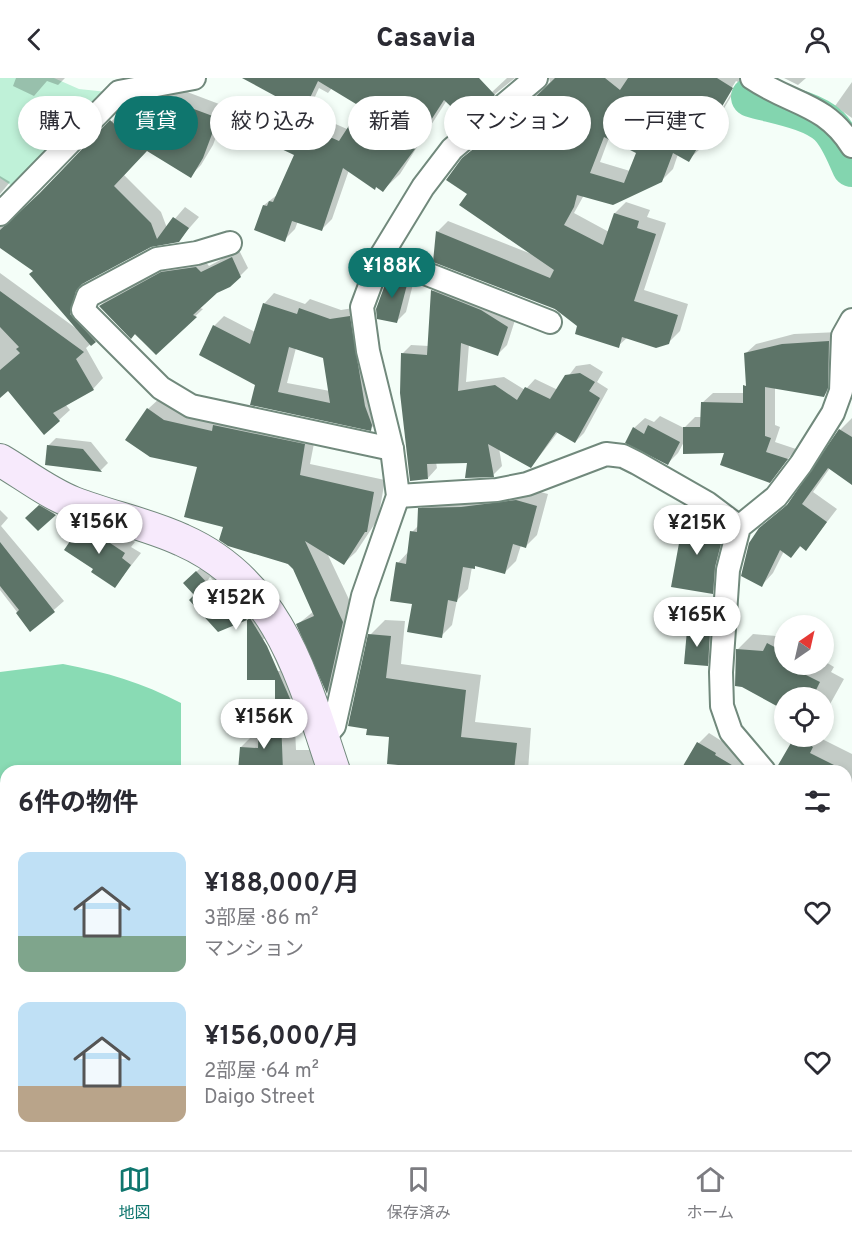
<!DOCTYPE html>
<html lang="ja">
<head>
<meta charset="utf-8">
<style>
  body { margin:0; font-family:Overpass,"Noto Sans JP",sans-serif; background:#f7f7f7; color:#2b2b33; height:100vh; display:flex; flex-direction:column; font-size:22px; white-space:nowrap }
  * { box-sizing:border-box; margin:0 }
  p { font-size:20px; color:#7c7c81 }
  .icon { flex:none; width:33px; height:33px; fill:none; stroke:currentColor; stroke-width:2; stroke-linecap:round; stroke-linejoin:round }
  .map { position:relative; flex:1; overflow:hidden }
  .panel { position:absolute; left:0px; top:687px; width:852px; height:386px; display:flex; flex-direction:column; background:#fff; border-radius:18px 18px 0 0; box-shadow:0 3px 9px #0003 }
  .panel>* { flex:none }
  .hud { position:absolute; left:18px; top:18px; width:816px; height:54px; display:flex; gap:12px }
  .needle { width:39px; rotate:34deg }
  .buttons { position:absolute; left:774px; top:537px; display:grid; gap:12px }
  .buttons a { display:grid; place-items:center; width:60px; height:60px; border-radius:50%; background:#fff; box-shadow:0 3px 9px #0003; font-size:30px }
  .price { position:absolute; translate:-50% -51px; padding:0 14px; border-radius:21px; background:#fff; color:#222; font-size:20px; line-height:39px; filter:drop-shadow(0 2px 3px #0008) }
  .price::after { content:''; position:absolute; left:50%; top:36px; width:18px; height:14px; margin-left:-9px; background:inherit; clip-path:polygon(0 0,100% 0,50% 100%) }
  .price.active { background:#0f766e; color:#fff }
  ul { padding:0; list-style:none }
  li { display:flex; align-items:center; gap:18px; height:150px; padding:0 18px }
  li span { display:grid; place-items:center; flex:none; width:168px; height:120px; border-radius:12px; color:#555 }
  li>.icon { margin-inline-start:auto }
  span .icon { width:72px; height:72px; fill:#fffc; stroke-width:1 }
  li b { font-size:26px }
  h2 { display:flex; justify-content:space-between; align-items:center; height:72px; padding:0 18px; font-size:26px }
  .tag { padding:0 21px; border-radius:27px; background:#fff; box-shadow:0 3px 9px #0003; font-size:21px; line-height:54px }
  .tag.active { background:#0f766e; color:#fff }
  header { display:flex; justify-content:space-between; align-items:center; height:78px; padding:0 18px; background:#fff; font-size:27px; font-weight:800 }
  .menu { display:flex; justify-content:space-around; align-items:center; height:84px; border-top:2px solid #e1e1e2; background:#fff; font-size:16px; color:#7c7c81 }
  .menu a { display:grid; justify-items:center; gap:3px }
  .menu .active { color:#0f766e }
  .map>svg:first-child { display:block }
  .green { fill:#bff1d8 }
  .forest { fill:#89dbb4 }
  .shadow { fill:#0003; fill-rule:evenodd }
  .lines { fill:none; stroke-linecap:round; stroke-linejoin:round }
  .river { stroke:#83d5af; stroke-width:40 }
  .building { fill:#5d7468; fill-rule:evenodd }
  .motorway-tunnel { stroke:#cdd7d1; stroke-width:33; stroke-dasharray:33 16; stroke-linecap:butt }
  .minor-casing { stroke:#71897c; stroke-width:26 }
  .secondary-casing { stroke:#71897c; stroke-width:34 }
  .minor { stroke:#fff; stroke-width:22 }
  .secondary { stroke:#f7eafc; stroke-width:32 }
</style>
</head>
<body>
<header><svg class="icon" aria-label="back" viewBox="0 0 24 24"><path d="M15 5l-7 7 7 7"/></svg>Casavia<svg class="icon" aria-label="person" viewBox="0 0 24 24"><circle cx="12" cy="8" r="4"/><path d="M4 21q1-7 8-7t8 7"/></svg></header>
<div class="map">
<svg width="852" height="1072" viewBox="0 0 852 1072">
  <rect width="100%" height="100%" fill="#f4fef8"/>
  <path class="green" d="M0,0H54L79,11L107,14L57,60L12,108L0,100Z"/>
  <path class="forest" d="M63,586C106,594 143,605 181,625V693H6V1066L70,1067L66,1072H0V594Z"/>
  <g class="shadow">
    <path d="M16,0H65L58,7L47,3L34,18L13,8Z"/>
    <path d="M252,0H471L447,22L400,96L383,112L349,92L332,141L321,152L298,143L295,151L284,162L264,127L277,117L296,77L281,52L279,19ZM319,10L328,15L332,10L363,29L347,51L308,34Z"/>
    <path d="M507,0H515L465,40L476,29Z"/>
    <path d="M549,0H742L700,71L688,82L678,76L673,91L662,102L584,117L574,135L609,154L615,135L626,124L650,132L647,139L666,145L644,212L688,226L680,253L668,265L628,259L618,268L579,247L437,154L448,143L534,177L469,116L463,81L550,4ZM736,3L738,4L698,71H694ZM609,60L638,74L630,93L600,84Z"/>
    <path d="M784,0H806L798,7Z"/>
    <path d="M852,4V40L835,28Z"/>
    <path d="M174,9L227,29L213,67L201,87L190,98L148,71L124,97L161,134L167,150L185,129L199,139L178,163L150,168L86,202L80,224L106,252L86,270L103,300L93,311L65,326L70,332L59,342L8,311L0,318V195L77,251L35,193L0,168V132L2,136L15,139L122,33L132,41L140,25L151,14Z"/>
    <path d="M0,98L10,104L0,116Z"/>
    <path d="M239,172L248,190L230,208L217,214L200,230L203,231L156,275L101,227L108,220L170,187L204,182L209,188Z"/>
    <path d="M400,188L416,194L406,234L396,244L391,198Z"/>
    <path d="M442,204L516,239L507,267L498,276L469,266L466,304L504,299L525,312L535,301L558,312L576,288L590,286L603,294L597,304L608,311L584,355L575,364L558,354L532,388L499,370L502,388L493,397L469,383L436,384L437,390L428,400L402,276L411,267L429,268L433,213Z"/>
    <path d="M274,215L305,226L310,221L341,232L359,229L381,341L370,351L256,306L214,248L224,238L255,254L264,226ZM296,270L324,279L330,313L287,305Z"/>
    <path d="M839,254L834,307L824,317L775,309V347L780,349L775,364L796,371L770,403L727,374L685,362L678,375L668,385L634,350L645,340L654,344L660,338L684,350L695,339H702V325L713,315H745L747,306L745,276L756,266L794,256Z"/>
    <path d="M160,320L316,355L310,386L385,402L378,441L356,474L344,485L327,475L354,532L338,603L328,614L298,546L314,533L294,490L225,448L199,388L148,331Z"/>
    <path d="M852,340V405L830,390L813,414L837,431L806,471L801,468L791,478L784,473L773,495L762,507L760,451L791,423L840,352Z"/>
    <path d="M56,360L91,364L108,385L101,392L46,386L48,368Z"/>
    <path d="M529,411L548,416L537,457L526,468L521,467L516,483L505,494L477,487L472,489L468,511L457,522L452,547L441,558L414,525L398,485L409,473L412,454L419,447L420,431L431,420Z"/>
    <path d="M45,423L59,431L38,451L27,440Z"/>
    <path d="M702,423L739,438L728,498L712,514L686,439Z"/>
    <path d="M0,432L8,440L1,448L64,523L31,552L0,512Z"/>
    <path d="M93,437L135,464L131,469L141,475L115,508L96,491L82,448Z"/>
    <path d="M207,484L257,533L300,612L291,621L277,622V600L249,601L248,540L218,552L196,517L195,495ZM210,499L247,539H243L208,502ZM266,560L280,593H277L263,561Z"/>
    <path d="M385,542L405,543L401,586L481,597L475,644L531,650L528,693H410L411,687L391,658L370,557Z"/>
    <path d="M699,542L720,543L718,576L707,587L688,552Z"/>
    <path d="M784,551V586H824V583L834,589L831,594L844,601L824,637V620H784V630L742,607L738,571L753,556L776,558Z"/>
    <path d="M294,628L296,672H316L313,693H240L241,669L255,655H260V644L274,629Z"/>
    <path d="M824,654L826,655L822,661L852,676V735L846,732V693H807L784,679L797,658H824Z"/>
    <path d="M709,655L759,687L755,693H682L699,665Z"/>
    <path d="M846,793L852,795V852L849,851L846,859Z"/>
    <path d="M846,983L852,984V1056L846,1062Z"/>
    <path d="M220,1066H268L274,1072H228Z"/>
    <path d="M401,1066H462L460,1072H397Z"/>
    <path d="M545,1066H648L652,1069L650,1072H544Z"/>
    <path d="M703,1066H757L751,1072H698Z"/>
    <path d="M815,1068L823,1072H811Z"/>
  </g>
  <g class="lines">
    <path class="river" d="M751,19C774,26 811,31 829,48C840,59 846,76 852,89"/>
  </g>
  <g class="building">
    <path d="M242,0H479L495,17L465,42L444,22L413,70L415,71L383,114L376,109L375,112L343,90L322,153L292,143L285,164L254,152L263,127L267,128L269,123L273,124L294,77L273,67L279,53L264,46L277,19ZM318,3L361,29L339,63L298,45Z"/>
    <path d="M555,0H605L620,12L628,0H717L733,10L689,84L673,75L662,104L613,127L577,117L574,129L564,147L603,167L614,135L639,143L637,150L656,156L634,223L678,237L669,266L656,270L622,259L619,270L575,256L577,248L555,231L433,184L436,153L550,200L554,192L459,127L467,116L446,102L462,80L521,33ZM604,59L636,75L624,105L590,95Z"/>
    <path d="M155,21L165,26L167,21L218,40L203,80L191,100L147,73L114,108L151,145L157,161L173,139L189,150L179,164L151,169L82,206L76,213L70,236L96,264L91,268L29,196L33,193L0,170V152L40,115L110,42L123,54L139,24Z"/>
    <path d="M232,179L241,199L230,209L217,215L193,237L197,239L156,277L135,256L131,261L99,228L161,194L196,189L201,194Z"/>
    <path d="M389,196L408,203L397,245L377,241L376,231Z"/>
    <path d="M431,212L481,232L508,249L498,278L461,265L458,313L495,307L517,322L525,309L550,321L565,297L580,295L595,304L589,313L600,320L575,365L556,354L531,390L488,366L494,399L465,400L467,385L427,386L428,401L410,403L400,315L401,275L427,277Z"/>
    <path d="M0,213L84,274L76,281L94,312L53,335L60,343L44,357L8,313L0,320V292L20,275L16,271L19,269L0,249Z"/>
    <path d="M263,225L297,236L299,230L330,241L350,238L365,328L372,347L371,353L250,327L255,307L199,277L213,247L250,266ZM289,269L323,280L330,325L278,314Z"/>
    <path d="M829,263L828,310L824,319L765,309V358L771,360L766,374L788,381L770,405L720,387L724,375L683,376V349H700L701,324L743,325V307L746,308L744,275L782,266Z"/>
    <path d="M147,330L164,342L212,353L213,347L305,366L300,397L374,414L367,454H365L344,487L305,463L343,544L327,616L296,546L314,538L293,491L288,486L228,468L219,462L223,449L184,439L197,389L150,379L125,362Z"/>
    <path d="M648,347L680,364L668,387L625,365L633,349L644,356Z"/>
    <path d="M839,351L852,359V407L828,390L802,426L827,444L806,473L800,468L791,480L780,472L762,509L741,498L749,465L759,450L787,427Z"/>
    <path d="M47,367L83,371L102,394L45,387Z"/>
    <path d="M516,422L537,428L526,470L513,466L505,496L475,488V491L463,489L457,524L448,522L442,560L407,554L412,526L390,523L396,484L406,486L410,453L417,454L418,430L461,429Z"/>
    <path d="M39,427L56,437L38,453L25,440Z"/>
    <path d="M684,438L708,443L724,454L715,489L713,516L671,509Z"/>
    <path d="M81,447L96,452L103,456L101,459L125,475L122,480L131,487L115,510L91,494L93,491L64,472Z"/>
    <path d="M0,464L55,534L30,554L16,535L19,532L0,508Z"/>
    <path d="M196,493L211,509L214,506L247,542L250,540L267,568L291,623H275V602H247V542L218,554L189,522L194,517L183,505Z"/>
    <path d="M687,552L710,553L708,588L684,586Z"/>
    <path d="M368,556L391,558L386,600L466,612L461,659L517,665L514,693H408L409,688L387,686L389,659L366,657L367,651L348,648Z"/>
    <path d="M767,565L784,574V586L820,604L812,620H784V632L742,609L735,608L736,571L763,573Z"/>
    <path d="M281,641L283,693H238L240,669L258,670L259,643Z"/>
    <path d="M795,658L813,669L810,675L846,693H777V689Z"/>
    <path d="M697,664L716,675L715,677L742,693H680Z"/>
  </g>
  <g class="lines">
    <g class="motorway-tunnel">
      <path d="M0,1043L6,1048"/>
      <path d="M31,1066L38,1072"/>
    </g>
    <g class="minor-casing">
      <g id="minor">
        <path d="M752,0C792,27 825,25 852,68"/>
        <path d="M0,136L119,14L194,0"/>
        <path d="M230,165L197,175L157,181L88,218L83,232L161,310L191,328L392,371"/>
        <path d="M381,178L550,244"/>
        <path d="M398,418L497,412L527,406L606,376L623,378L637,385L707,425L739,449"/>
        <path d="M323,661L334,648L363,518L398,418L392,371L368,273L362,229L381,178L423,109L452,71L536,0"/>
        <path d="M764,693L731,654L722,628L721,594L728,492L739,449L776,419L801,386L833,335L841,313L843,258L852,242"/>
        <path d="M846,770L852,776"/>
        <path d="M846,883L852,866"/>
        <path d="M522,1066L530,1072"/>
        <path d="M785,1072L788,1066"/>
      </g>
    </g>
    <g class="secondary-casing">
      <g id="secondary">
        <path d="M0,382C24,396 48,415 74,425C110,439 148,446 182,462C280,505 303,601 334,693"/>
        <path d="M497,1066L500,1072"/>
      </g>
    </g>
    <use href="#minor" class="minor"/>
    <use href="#secondary" class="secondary"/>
  </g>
</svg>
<div class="buttons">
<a><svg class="needle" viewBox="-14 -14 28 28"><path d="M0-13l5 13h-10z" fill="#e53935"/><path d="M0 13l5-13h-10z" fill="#7c7c81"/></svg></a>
<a><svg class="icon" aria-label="locate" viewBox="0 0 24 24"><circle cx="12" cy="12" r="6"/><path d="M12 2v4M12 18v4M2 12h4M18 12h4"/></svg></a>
</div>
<b class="price active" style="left:392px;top:221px">¥188K</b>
<b class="price" style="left:99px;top:477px">¥156K</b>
<b class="price" style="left:697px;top:478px">¥215K</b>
<b class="price" style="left:236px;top:553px">¥152K</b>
<b class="price" style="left:697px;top:570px">¥165K</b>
<b class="price" style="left:264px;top:672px">¥156K</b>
<div class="hud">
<a class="tag">購入</a>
<a class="tag active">賃貸</a>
<a class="tag">絞り込み</a>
<a class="tag">新着</a>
<a class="tag">マンション</a>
<a class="tag">一戸建て</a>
</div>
<section class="panel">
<h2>6件の物件<svg class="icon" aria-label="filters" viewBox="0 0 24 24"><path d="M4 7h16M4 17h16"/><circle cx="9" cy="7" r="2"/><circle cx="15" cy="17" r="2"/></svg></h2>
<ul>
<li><span style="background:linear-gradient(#bfe0f5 70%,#7fa58c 0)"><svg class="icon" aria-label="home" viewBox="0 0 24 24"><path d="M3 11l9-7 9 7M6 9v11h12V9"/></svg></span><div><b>¥188,000/月</b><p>3部屋 · 86 m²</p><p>マンション</p></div><svg class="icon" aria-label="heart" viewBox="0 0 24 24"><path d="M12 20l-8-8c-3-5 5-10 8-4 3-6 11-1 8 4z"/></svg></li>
<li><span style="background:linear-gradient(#bfe0f5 70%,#b9a48a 0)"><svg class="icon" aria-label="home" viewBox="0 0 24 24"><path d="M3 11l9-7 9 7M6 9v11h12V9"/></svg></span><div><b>¥156,000/月</b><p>2部屋 · 64 m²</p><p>Daigo Street</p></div><svg class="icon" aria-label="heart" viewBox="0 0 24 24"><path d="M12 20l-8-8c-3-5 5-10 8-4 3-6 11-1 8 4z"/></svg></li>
</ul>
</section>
</div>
<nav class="menu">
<a class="active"><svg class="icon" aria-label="map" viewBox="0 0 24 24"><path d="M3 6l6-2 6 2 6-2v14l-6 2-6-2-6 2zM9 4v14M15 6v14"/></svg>地図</a>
<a><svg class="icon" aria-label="saved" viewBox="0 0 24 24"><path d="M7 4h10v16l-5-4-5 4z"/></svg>保存済み</a>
<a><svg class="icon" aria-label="home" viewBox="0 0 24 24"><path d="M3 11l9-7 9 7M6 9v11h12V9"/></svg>ホーム</a>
</nav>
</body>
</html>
